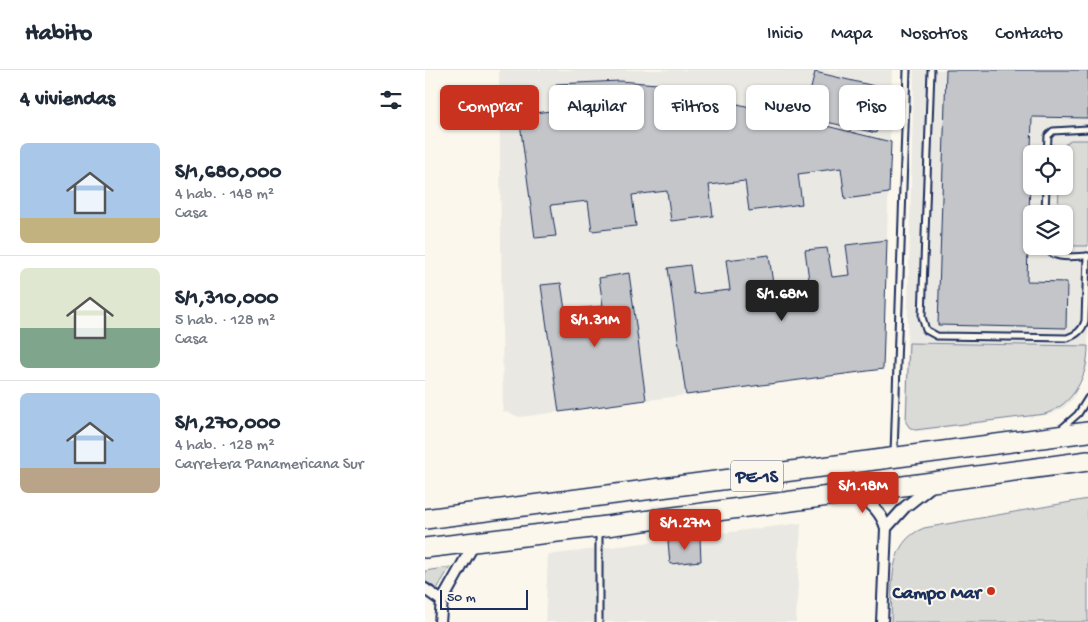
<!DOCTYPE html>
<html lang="es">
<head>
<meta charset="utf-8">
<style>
  body { margin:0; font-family:"Gochi Hand",sans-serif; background:#f2f2f3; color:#1f2937; height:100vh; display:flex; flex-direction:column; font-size:19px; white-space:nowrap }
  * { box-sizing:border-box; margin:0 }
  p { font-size:16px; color:#747a83 }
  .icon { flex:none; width:28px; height:28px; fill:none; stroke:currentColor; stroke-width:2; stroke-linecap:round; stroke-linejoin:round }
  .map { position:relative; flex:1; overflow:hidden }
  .details { display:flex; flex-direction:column; background:#fff; width:425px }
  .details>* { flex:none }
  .top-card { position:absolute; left:15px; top:15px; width:475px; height:45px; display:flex; gap:10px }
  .tools { position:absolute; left:598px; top:75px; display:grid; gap:10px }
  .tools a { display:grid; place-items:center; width:50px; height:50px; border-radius:8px; background:#fff; box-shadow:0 1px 4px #0004; font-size:25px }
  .scale { position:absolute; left:15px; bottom:12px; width:88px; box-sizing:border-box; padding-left:5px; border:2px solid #1b2f5e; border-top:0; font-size:14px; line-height:18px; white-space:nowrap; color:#1b2f5e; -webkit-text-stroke:4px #fbf7ec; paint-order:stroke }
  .price { position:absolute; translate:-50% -42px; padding:0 11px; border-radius:5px; background:#c8321e; color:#fff; font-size:16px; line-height:32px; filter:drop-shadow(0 1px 2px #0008) }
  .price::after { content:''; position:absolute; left:50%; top:30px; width:15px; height:11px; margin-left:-8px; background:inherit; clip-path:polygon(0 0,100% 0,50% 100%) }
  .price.current { background:#222; color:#fff }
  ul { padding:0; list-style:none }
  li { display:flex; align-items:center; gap:15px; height:125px; padding:0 20px }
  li+li { border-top:1px solid #e0e1e3 }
  li span { display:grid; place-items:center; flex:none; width:140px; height:100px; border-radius:8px; color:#555 }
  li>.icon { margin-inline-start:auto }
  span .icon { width:60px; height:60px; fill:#fffc; stroke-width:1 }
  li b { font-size:21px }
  h2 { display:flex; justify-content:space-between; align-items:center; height:60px; padding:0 20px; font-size:21px }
  .pill { padding:0 18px; border-radius:8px; background:#fff; box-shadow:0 1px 4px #0004; font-size:18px; line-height:45px }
  .pill.current { background:#c8321e; color:#fff }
  header { display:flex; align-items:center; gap:30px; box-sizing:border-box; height:70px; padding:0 25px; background:#fff; border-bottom:1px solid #e0e1e3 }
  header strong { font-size:24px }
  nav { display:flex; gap:28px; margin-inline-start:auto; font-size:18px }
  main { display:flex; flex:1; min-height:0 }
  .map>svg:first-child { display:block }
  .built { fill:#eae8e2; fill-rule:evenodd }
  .green { fill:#dadad7; stroke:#7a849a }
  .building { fill:#c3c5c9; stroke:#1b2f5e }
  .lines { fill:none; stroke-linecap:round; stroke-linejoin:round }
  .lane-casing { stroke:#1b2f5e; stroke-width:9 }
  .street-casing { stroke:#1b2f5e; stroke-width:14 }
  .highway-casing { stroke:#1b2f5e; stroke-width:22 }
  .lane { stroke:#fbf7ec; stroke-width:5 }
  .street { stroke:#fbf7ec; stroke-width:10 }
  .highway { stroke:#fbf7ec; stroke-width:19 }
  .poi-dot { fill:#c8321e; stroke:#fbf7ec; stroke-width:2 }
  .labels { text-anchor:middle; stroke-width:4; stroke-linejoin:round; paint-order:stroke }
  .shield { fill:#fbf7ec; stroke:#5e6b89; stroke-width:1 }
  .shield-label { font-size:18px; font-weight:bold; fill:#1b2f5e }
  .poi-label { font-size:19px; font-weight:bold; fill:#1b2f5e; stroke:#fbf7ec; text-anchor:end }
</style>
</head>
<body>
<header>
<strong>Habito</strong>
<nav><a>Inicio</a><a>Mapa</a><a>Nosotros</a><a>Contacto</a></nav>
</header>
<main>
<section class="details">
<h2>4 viviendas<svg class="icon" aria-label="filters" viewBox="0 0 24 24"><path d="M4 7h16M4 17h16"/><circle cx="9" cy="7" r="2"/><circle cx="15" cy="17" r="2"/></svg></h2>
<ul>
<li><span style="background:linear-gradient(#a9c7e8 75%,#c2b280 0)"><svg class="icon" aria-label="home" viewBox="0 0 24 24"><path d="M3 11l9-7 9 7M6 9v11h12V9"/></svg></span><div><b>S/1,680,000</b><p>4 hab. · 148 m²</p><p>Casa</p></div></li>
<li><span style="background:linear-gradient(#dfe7d0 60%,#7fa58c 0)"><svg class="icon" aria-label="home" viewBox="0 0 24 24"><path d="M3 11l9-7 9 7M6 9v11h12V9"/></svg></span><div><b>S/1,310,000</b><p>5 hab. · 128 m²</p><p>Casa</p></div></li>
<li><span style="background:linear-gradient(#a9c7e8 75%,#b9a48a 0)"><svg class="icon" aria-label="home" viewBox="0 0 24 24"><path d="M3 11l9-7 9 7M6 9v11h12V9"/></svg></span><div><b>S/1,270,000</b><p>4 hab. · 128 m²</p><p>Carretera Panamericana Sur</p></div></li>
</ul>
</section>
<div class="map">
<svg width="663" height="552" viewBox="0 0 663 552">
  <rect width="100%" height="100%" fill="#fbf7ec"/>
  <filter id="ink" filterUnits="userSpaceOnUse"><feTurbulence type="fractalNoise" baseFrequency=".02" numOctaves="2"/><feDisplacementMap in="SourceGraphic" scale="10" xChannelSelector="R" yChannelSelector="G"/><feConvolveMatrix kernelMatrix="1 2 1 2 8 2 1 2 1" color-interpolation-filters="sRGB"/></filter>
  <g filter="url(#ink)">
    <g class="built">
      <path d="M74,0H467L458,299L95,347L78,341Z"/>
      <path d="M489,0H663V296L648,329L638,338L627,344L492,361L485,359L480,353ZM606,84H639V116H606ZM606,144H639V176H606Z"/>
      <path d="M376,453L371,552H120L123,485Z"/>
    </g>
    <g class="green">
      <path d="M646,70H663V176H648L639,172V144H633L634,116H639V84H635L639,75Z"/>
      <path d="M484,273L663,276C663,306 649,334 620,344L490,360L484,357L481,352Z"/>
      <path d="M663,429V552H466C468,518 461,472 499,458Z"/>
      <path d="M25,497L12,519L0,511V501Z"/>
    </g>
    <g class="building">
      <path d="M521,0H663V48L607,47L602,211L642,212L641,258L513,255Z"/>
      <path d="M390,2L462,19L451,63L379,47Z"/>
      <path d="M195,11L232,14L466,72L464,123L420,129L416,98L373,104L377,134L324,141L320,111L284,115L288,146L246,151L242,121L207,125L211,156L167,161L163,131L126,135L131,166L110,168L94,45L133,40L131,14Z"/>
      <path d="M462,170L458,299L261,325L243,198L265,195L269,224L305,220L301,190L344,185L348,214L384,210L380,180L402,178L407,207L425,205L421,175Z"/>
      <path d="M204,203L221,330L134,342L116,215L136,213L140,240L178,236L174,208Z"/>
      <path d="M275,468L276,491L245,494L243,471Z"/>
    </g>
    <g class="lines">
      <g class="lane-casing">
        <g id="lane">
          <path d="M506,0L497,247L501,260L512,266L642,268C651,265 657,261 660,251L662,186"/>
          <path d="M622,84L623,66L628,61L663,59"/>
          <path d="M620,144L621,116"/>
          <path d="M620,176C628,191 649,186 663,186"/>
          <path d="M636,359L653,344L663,328"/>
          <path d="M469,383L482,0"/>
          <path d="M174,552V460"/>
        </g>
      </g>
      <g class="street-casing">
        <g id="street">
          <path d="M430,425C445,431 456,442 461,458L457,552"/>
          <path d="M461,458L480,437L508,415"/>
          <path d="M0,519L17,531"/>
          <path d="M15,552L17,531L50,472"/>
        </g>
      </g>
      <g class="highway-casing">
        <g id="highway">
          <path d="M0,449L663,362"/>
          <path d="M0,478L174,457L663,391"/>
        </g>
      </g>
      <use href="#lane" class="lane"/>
      <use href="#street" class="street"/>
      <use href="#highway" class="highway"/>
    </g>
  </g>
  <circle class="poi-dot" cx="566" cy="521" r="5"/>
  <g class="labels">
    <rect class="shield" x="306" y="390.5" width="52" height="31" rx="4"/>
    <g class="shield-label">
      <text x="332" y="412">PE-1S</text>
    </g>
    <g class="poi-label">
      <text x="556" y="528">Campo Mar</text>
    </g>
  </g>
</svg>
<div class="tools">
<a><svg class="icon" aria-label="locate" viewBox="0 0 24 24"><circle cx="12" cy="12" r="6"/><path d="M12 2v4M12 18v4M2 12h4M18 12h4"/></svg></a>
<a><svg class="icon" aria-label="layers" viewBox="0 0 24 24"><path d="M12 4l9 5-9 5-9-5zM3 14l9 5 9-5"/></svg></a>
</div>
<div class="scale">50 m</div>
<b class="price current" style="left:357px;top:252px">S/1.68M</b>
<b class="price" style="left:170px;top:278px">S/1.31M</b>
<b class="price" style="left:438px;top:444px">S/1.18M</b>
<b class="price" style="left:260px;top:481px">S/1.27M</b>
<div class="top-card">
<a class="pill current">Comprar</a>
<a class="pill">Alquilar</a>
<a class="pill">Filtros</a>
<a class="pill">Nuevo</a>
<a class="pill">Piso</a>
</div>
</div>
</main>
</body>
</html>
